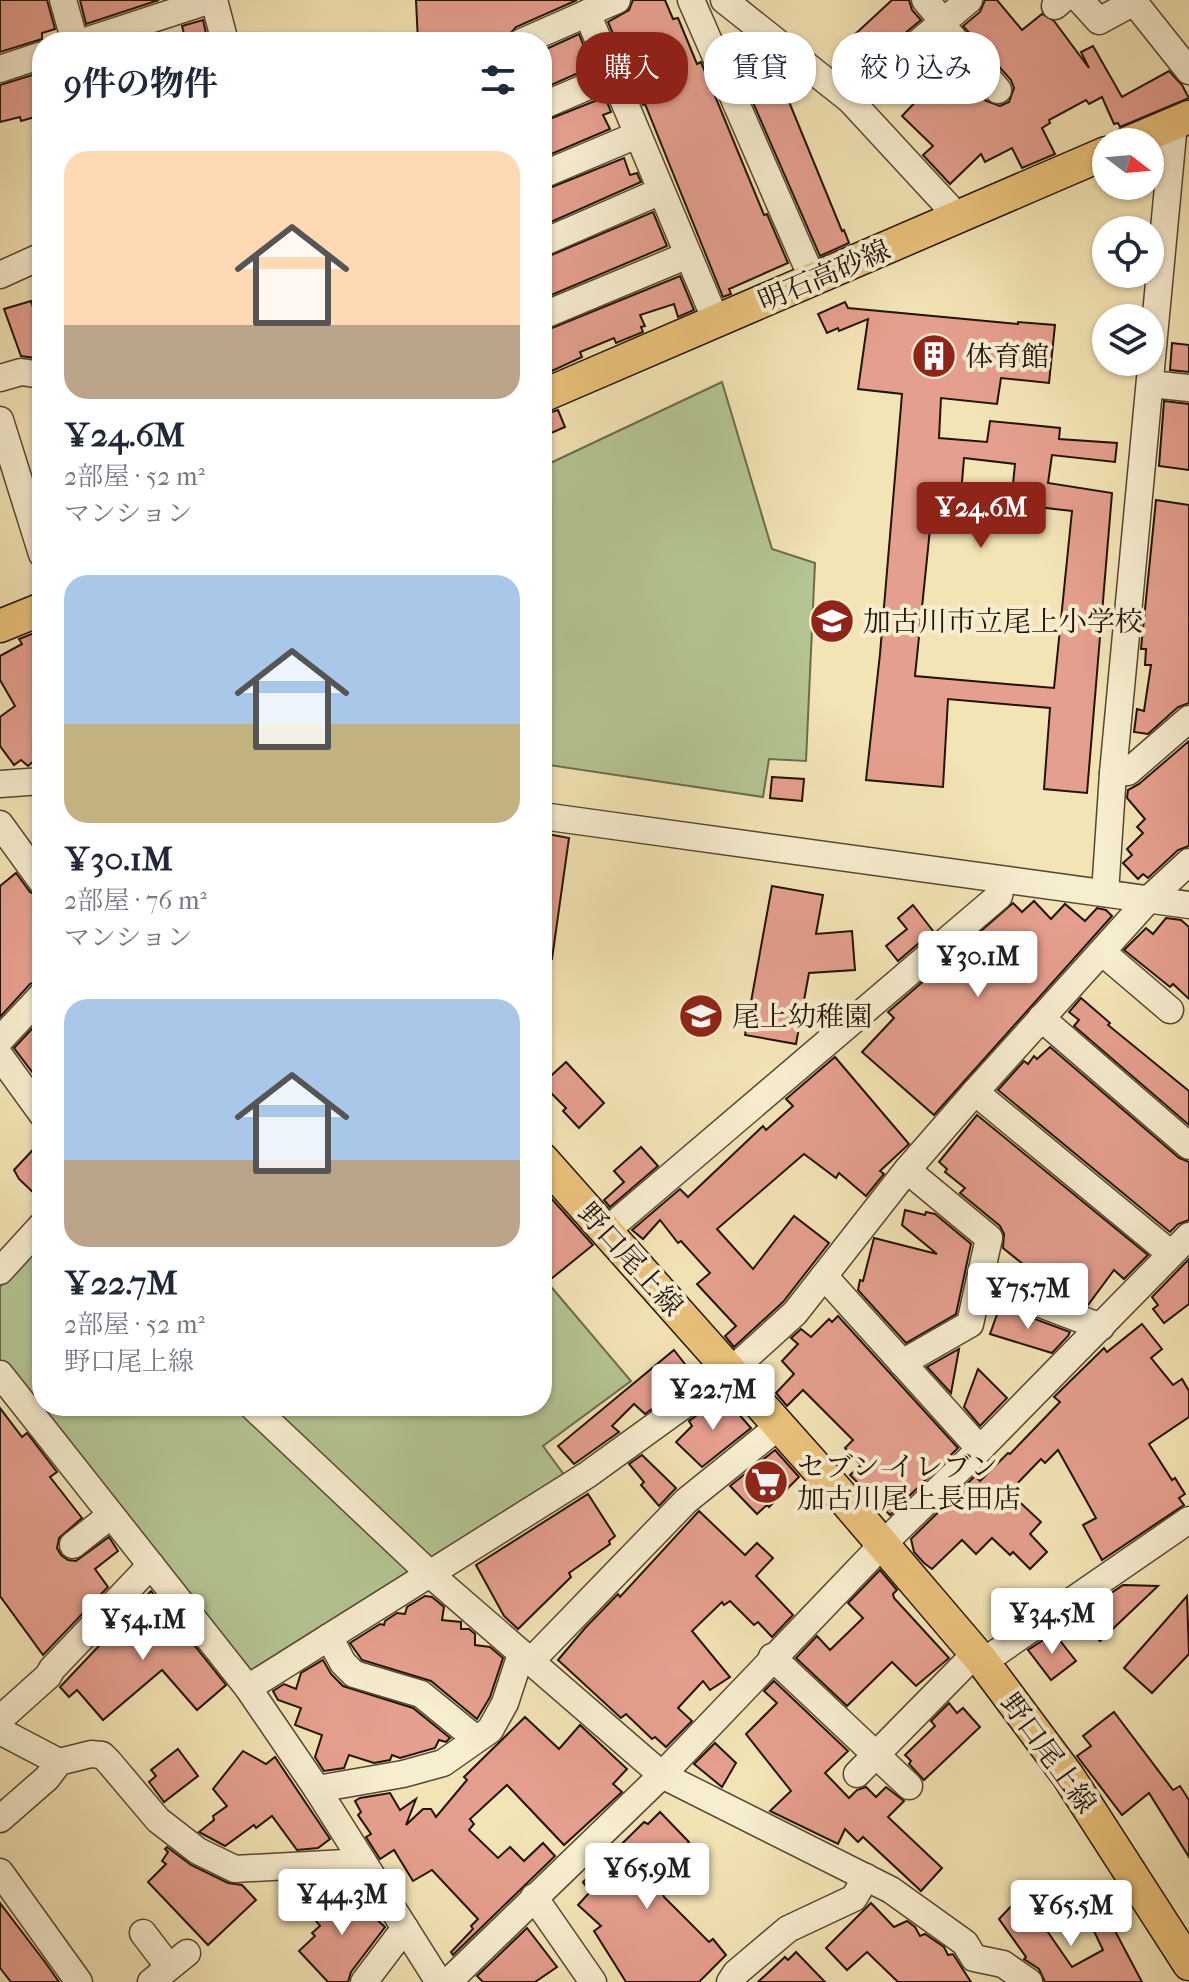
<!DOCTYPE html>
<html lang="ja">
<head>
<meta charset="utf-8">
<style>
  body { margin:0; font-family:"IM FELL French Canon","Noto Serif JP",serif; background:#f2f2f3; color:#1f2937; height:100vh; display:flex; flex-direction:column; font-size:30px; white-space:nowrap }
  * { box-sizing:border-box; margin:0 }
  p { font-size:26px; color:#747a83 }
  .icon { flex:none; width:44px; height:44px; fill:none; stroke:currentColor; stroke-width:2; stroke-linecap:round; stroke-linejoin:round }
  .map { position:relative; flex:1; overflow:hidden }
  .sheet { position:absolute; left:32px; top:32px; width:520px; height:1384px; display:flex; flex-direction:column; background:#fff; border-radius:32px; box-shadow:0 2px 6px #0004 }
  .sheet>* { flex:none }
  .top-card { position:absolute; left:576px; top:32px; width:492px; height:72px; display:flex; gap:16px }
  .needle { width:52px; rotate:106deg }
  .controls { position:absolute; left:1092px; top:128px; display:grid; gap:16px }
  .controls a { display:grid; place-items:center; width:72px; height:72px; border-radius:50%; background:#fff; box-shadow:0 2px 6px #0004; font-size:40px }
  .price { position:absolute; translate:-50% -68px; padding:0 18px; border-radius:8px; background:#fff; color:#222; font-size:26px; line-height:52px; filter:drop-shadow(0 2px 4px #0008) }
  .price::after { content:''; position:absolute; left:50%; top:48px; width:24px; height:18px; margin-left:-12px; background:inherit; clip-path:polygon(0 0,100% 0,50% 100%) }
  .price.on { background:#8f2418; color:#fff }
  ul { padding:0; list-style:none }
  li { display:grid; align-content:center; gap:16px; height:424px; padding:0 32px }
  li span { display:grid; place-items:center; height:248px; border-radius:24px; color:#555 }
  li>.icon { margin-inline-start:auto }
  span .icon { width:144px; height:144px; fill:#fffc; stroke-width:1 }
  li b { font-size:34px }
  h2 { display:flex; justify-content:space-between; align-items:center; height:96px; padding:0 32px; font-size:34px }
  .pill { padding:0 28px; border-radius:32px; background:#fff; box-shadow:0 2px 6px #0004; font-size:28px; line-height:72px }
  .pill.on { background:#8f2418; color:#fff }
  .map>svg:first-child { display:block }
  .green { fill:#b4c592; stroke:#6b6c4c; stroke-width:2 }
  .building { fill:#e59f8e; stroke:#221307; stroke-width:2; fill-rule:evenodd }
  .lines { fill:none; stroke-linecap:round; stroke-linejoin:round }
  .minor-casing { stroke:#564732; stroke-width:29 }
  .major-casing { stroke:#221307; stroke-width:35 }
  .minor { stroke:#f7edcf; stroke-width:26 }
  .major { stroke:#eac27a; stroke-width:32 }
  .labels { text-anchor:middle; stroke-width:8; stroke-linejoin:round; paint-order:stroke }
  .street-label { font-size:28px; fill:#221307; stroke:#f7edcf }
  .poi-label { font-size:28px; fill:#221307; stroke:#f7edcf; text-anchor:start }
</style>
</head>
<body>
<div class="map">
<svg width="1189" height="1982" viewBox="0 0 1189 1982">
  <rect width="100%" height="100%" fill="#f3e4b5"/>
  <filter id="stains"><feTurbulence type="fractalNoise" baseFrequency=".0025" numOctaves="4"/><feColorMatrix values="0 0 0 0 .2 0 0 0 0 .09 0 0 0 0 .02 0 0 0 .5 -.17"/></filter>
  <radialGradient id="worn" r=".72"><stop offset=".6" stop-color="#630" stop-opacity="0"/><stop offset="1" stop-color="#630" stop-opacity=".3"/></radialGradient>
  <g class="green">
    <path d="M722,382L772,549L815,563L806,761L769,759L763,797L542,764V467Z"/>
    <path d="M42,1243V1406H243L417,1573L253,1679L126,1527L0,1361V1287Z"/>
    <path d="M542,1276L631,1381L543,1446L565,1476L432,1562L266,1406H542Z"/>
  </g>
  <g class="building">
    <path d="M0,0H47L55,29L42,33V39L0,52Z"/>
    <path d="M80,0H159L86,24Z"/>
    <path d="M416,0H577L516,27L503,42H418Z"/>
    <path d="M633,0H665L673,19L678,18L697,64L701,62L764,215L767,214L788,263L729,289L731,294L723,297L645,104L643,105L608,22L629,10Z"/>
    <path d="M892,0H909L912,10L921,20L859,71L839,49Z"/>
    <path d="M985,0H997L1022,30L1042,14L1054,21L1089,68L1081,52L1093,46L1122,97L1169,71L1182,85L1189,98L1120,127L1118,123L1114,124L1102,97L1089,104L1086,100L1049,120L1050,123L1042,128L1055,154L1022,168L1012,148L985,162L981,154L950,184L923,155L933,146L902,116L941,75L939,71L951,60L986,101L1000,106L1009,102L1014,88L1011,80L963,26L980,12Z"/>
    <path d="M203,20L208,42H186L182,26Z"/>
    <path d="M579,34L592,67L542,89V51Z"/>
    <path d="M751,42L766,53L768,60L772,59L783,67L792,89L785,92L842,231L844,230L849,243L820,256L730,50Z"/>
    <path d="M42,72V115L21,121L20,117L0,122V85Z"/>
    <path d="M605,97L611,112L603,115L610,129L542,158V122Z"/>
    <path d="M624,158L630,175L637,173L641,182L542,226V191Z"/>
    <path d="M653,212L667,246L542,299V281L550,278L542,259Z"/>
    <path d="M680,276L694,310L678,317L674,304L640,315L645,326L641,327L643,332L616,343L614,338L580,352L582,357L552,371L542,348V332Z"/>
    <path d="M31,301L35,313L42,309V359L21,356L4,309Z"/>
    <path d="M845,302L848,308L1018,324V322L1055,325L1049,383L1001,378L997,404L941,398L939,438L987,442L990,421L1060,428L1059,439L1117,443L1115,462L1052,455L1048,483L1112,493L1087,793L1044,789L1050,708L948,699L943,787L866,780L880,654L902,394L858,389L868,319L839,331L838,328L827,333L818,314ZM964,458L1015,464L1011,504L1072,511L1054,688L915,676L934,490L961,494Z"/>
    <path d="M1172,343L1189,345V372L1170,370Z"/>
    <path d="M1164,401L1189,404V470L1159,466Z"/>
    <path d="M558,410L565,427L542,437V415Z"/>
    <path d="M1156,500L1189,505V703L1178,707L1148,734L1134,732L1137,709L1144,711L1151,665H1145L1146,649H1141Z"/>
    <path d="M42,630V754L28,766L21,760L14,765L0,746V717L15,706L0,680V656L22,644L19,639Z"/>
    <path d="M1189,741V846L1178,850L1148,878L1143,874L1138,879L1123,863L1132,855L1127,849L1143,833L1137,827L1145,819L1127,798L1128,790L1139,784Z"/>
    <path d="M772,777L804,779L802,801L770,798Z"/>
    <path d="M542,833L569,838L552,959L542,958Z"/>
    <path d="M16,873L30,892L42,898V979L30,984L0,1017V886Z"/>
    <path d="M772,886L823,895L816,934L852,931L855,970L809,973L796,1044L745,1035Z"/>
    <path d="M1034,901L1051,919L1065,904L1085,921L1097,908L1106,910L1112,916L934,1115L862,1052L894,1018L888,1012L1013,903L1022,912Z"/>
    <path d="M913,905L933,931L898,961L886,946L907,929L898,918Z"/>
    <path d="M1166,918L1181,920L1189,927V999L1173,984L1170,987L1124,950L1146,928L1153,934Z"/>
    <path d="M1081,998L1110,1023L1108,1025L1189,1091V1125L1074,1026L1079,1020L1069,1012Z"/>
    <path d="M42,1018V1085L14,1048Z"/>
    <path d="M1050,1047L1179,1158L1189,1162V1220L1178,1224L1170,1232L998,1090L1024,1061L1028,1064L1034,1056L1037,1059Z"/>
    <path d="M835,1057L909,1144L880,1171L884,1174L866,1196L839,1173L836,1178L804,1154L717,1229L753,1269L794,1216L829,1243L783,1302L734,1347L725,1336L736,1326L697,1284L710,1273L681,1241L678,1243L660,1220L643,1239L632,1230L680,1189L688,1197L763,1126L766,1130L793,1106L786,1099Z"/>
    <path d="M566,1062L604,1103L579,1128L563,1111L566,1108L542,1084Z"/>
    <path d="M977,1115L1148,1255L1124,1279L1114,1270L1088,1305L1055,1292L1033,1275L1034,1273L1003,1248L1004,1234L1000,1226L960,1193L965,1188L945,1172L947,1169L939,1162Z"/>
    <path d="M42,1140V1201L19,1179L14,1170Z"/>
    <path d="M641,1147L658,1166L610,1207L604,1200L624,1182L614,1171Z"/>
    <path d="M542,1188L593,1245L551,1279L542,1269Z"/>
    <path d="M905,1210L925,1215L926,1212L935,1214L971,1244L956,1314L906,1343L858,1290L860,1280L863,1281L874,1238L937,1254L902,1225Z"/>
    <path d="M1189,1259V1304L1164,1323L1153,1309L1158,1305L1152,1297Z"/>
    <path d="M1000,1306L1070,1332L1068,1336L1052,1353L990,1334Z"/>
    <path d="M838,1316L958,1448L890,1515L850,1475L861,1465L845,1448L853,1440L803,1390L787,1406L776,1393L794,1374L782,1361L798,1344L791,1338L801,1329L811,1337L829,1319L832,1322Z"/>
    <path d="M1142,1324L1162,1349L1151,1358L1173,1385L1182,1379L1189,1391V1417L1149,1444L1172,1480L1175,1478L1185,1494L1179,1498L1184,1505L1102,1560L1083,1525L1096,1518L1058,1450L1045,1463L1041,1459L1009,1492L1041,1522L1030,1534L1047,1552L1030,1569L1013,1552L1010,1555L992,1538L976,1554L962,1540L932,1569L924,1563L914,1552L911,1539L975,1476L980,1481L1008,1453L1010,1454L1060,1402L1054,1397L1104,1348L1107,1352Z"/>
    <path d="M959,1349L951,1393L927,1367Z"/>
    <path d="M674,1350L695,1377L645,1414L634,1404L612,1426L619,1432L574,1464L558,1446Z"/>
    <path d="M978,1369L1007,1398L980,1426L964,1407Z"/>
    <path d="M723,1396L751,1428L702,1467L676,1442L692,1426L689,1421Z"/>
    <path d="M0,1408L22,1437L27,1433L57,1472L50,1477L82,1518L59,1538L57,1548L61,1555L68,1560L76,1561L109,1537L118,1551L95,1569L108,1587L43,1655L0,1596Z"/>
    <path d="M775,1450L799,1477L769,1507L767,1505L757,1514L730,1486Z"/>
    <path d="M642,1455L676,1488L659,1506L641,1485L644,1482L629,1464Z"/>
    <path d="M588,1494L615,1536L609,1541L610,1544L569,1573L571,1577L518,1629L504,1616L476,1565Z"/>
    <path d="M699,1511L745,1555L757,1543L773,1558L756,1576L793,1615L772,1637L758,1622L754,1625L730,1601L724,1605L722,1602L692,1631L730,1677L710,1690L703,1681L678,1708L692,1721L666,1747L655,1737L652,1739L626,1714L621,1718L558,1660L586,1627L618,1594L620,1597Z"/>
    <path d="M880,1570L897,1590L893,1594L894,1598L949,1658L916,1686L892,1662L847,1706L796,1658L817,1636L830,1650L863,1618L848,1603Z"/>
    <path d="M1123,1585L1158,1586L1100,1641L1077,1617Z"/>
    <path d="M151,1591L226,1685L197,1710L162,1670L103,1720L77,1690L69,1697L60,1687Z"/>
    <path d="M425,1596L432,1597L444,1607L442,1620L461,1622V1629H469L475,1634V1645L490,1647L503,1658L490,1697L477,1719L431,1681L362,1660L350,1643L380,1624L384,1625L385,1621L397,1613L405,1614L407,1607Z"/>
    <path d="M1187,1596L1189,1654L1152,1693L1124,1668Z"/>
    <path d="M1054,1633L1076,1661L1051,1680L1028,1650Z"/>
    <path d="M323,1660L331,1674L343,1686L413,1708L450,1738L446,1742L439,1740L435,1748L400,1758L392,1755L390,1760L374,1763L349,1755L344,1768L324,1771L315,1757L322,1735L295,1725L301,1708L278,1700L273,1691L284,1684L296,1689L301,1673Z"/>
    <path d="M774,1681L848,1751L825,1773L849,1798L857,1790L866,1787L876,1797L886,1787L904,1801L888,1817L942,1868L921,1891L863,1837L858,1842L845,1829L838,1844L770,1811L791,1791L746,1734L777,1703L764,1691Z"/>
    <path d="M949,1703L957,1713L963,1708L980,1727L924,1780L909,1764L911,1761L905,1755L935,1726L931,1721Z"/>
    <path d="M1114,1712L1173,1790L1180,1786L1189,1800V1857L1149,1793L1122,1815L1077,1756L1091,1746L1083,1736Z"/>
    <path d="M525,1717L559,1749L580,1725L627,1769L613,1784L622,1792L564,1845L507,1785L470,1819L474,1824L469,1830L498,1858L510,1847L524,1861L543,1843L555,1856L453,1955L451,1952L473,1929L471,1926L478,1919L432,1870L413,1881L394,1850L380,1859L366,1837L371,1834L358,1815L361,1812L355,1801L360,1798L390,1793L400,1810L416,1799L406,1825L423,1809H431L436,1817L467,1780L464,1777Z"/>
    <path d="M715,1743L736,1763L722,1787L694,1764Z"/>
    <path d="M178,1749L198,1776L164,1802L149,1782L156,1776L151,1770Z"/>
    <path d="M243,1751L266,1764L275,1757L330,1839L318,1848L297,1850L272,1816L256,1828L254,1825L225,1846L199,1832L214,1820L213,1816L227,1806L213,1789Z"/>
    <path d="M660,1812L689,1842L664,1868L673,1877L663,1894L664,1897L709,1942L713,1939L726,1955L699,1982H626L594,1931L601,1926L578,1905L590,1892L583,1882L644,1822L648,1824Z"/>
    <path d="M167,1847L191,1865L228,1883L242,1885L256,1900L208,1945L148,1882L166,1864L162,1861L168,1852L165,1849Z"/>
    <path d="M351,1890L357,1897L361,1894L376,1912L372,1915L385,1927L351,1972L348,1982H328L299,1951L315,1936L312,1933L320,1926L312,1916L338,1894L341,1897Z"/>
    <path d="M1096,1895L1142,1982H1045L1039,1969L1024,1959L1026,1957L999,1919L1019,1898L1043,1925L1072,1967L1103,1950L1081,1904Z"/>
    <path d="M0,1903L45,1962L59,1982H11L0,1968Z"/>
    <path d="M871,1903L894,1927L907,1921L915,1927L920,1936L925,1934L944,1947L948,1955L953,1954L971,1982H898L867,1952L847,1970L826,1948Z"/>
    <path d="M527,1928L557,1967L535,1982H483L477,1976Z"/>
    <path d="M796,1952L825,1982H758L785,1957L788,1960Z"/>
  </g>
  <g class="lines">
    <g class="minor-casing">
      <g id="minor">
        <path d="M63,0L75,42"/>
        <path d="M214,0L225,42"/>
        <path d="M691,0L813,280"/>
        <path d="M724,0L850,100L959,218"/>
        <path d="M925,0L943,21"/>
        <path d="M1080,0L1099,21L1134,2L1189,71"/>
        <path d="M1055,6L1062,0"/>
        <path d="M587,13L716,321"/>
        <path d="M940,23L998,90"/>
        <path d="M82,42L211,0"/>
        <path d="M522,42L617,0"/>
        <path d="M0,69L42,55"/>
        <path d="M850,100L969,0"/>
        <path d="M542,106L612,76"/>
        <path d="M542,175L637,135"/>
        <path d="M542,243L661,191"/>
        <path d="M0,275L42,256"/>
        <path d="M542,316L688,255"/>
        <path d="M0,378L21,372L42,375"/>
        <path d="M1151,384L1189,388"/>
        <path d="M0,420L42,554"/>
        <path d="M1113,773L1128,772L1189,719"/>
        <path d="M0,784L42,781"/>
        <path d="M542,816L1189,905"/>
        <path d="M0,824L42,882"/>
        <path d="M1105,893L1113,773L1174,123"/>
        <path d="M1102,952L1170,1010"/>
        <path d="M1041,1018L1189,1146"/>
        <path d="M0,1040L42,995"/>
        <path d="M0,1056L42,1114"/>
        <path d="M975,1092L1171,1254"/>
        <path d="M606,1231L999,896L1002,881"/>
        <path d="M0,1271L42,1225"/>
        <path d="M824,1276L980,1449"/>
        <path d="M980,1281L1101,1327"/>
        <path d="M902,1363L970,1324L989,1238L907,1170"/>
        <path d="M0,1374L248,1688L317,1789L439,1982"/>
        <path d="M252,1406L430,1574L662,1775L891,1890L965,1943L974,1958L1003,1964L1029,1982"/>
        <path d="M73,1545L111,1515"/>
        <path d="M329,1637L343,1663L354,1674L421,1694L476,1739"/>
        <path d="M772,1657L909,1786"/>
        <path d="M530,1662L686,1501L779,1426"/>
        <path d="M983,1662L1189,1520"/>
        <path d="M248,1688L587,1475L731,1371L795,1313L907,1170L975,1092L1149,899L1189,862"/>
        <path d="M0,1719L48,1676L52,1669L151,1565"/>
        <path d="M0,1731L59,1762"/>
        <path d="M857,1774L975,1654"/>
        <path d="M317,1789L403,1774L443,1763L490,1730L505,1703L521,1654"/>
        <path d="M0,1819L47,1778L59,1762L91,1754L102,1755L109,1762L158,1820L198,1851L235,1869L363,1862"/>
        <path d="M0,1872L79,1982"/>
        <path d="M534,1897L593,1982"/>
        <path d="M143,1933L169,1967"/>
        <path d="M151,1982L187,1953"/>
        <path d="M364,1982L405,1928"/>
        <path d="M448,1982L662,1775L883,1544L980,1449L1189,1236"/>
        <path d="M730,1982L736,1973L788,1929L854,1898L866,1877"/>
      </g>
    </g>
    <g class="major-casing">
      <g id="major">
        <path d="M1130,142L1189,117"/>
        <path d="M542,396L1106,153"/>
        <path d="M0,626L42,609"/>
        <path d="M542,1159L838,1492L983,1662L1068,1776L1189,1964"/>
      </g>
    </g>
    <use href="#minor" class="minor"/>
    <use href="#major" class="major"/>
  </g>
  <defs>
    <g id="building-disc" transform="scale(2.3)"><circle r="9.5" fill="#8f2418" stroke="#f7edcf"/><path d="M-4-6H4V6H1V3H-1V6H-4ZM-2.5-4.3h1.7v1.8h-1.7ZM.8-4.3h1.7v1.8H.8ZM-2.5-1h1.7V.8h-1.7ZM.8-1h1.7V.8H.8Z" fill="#fff"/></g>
    <g id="school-disc" transform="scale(2.3)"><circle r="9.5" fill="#8f2418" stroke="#f7edcf"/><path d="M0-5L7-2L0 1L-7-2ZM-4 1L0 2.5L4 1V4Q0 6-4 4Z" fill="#fff"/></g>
    <g id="supermarket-disc" transform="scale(2.3)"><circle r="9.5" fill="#8f2418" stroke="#f7edcf"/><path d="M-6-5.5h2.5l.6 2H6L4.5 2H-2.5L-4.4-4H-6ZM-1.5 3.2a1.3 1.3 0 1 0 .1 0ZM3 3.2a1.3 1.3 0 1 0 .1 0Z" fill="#fff"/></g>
  </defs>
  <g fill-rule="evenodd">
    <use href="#building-disc" x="934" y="356"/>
    <use href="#school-disc" x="832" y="621"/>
    <use href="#school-disc" x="701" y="1016"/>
    <use href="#supermarket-disc" x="766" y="1482"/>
  </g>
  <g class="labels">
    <g class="street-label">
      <text transform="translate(824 275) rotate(-23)" y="10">明石高砂線</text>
      <text transform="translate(631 1259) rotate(48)" y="10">野口尾上線</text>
      <text transform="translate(1049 1753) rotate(54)" y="10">野口尾上線</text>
    </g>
    <g class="poi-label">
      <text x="965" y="366">体育館</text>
      <text x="863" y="631">加古川市立尾上小学校</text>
      <text x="732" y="1026">尾上幼稚園</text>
      <text x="797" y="1476">セブン-イレブン<tspan x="797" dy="32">加古川尾上長田店</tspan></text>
    </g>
  </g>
  <rect width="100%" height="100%" filter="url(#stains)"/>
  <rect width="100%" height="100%" fill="url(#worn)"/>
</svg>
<div class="controls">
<a><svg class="needle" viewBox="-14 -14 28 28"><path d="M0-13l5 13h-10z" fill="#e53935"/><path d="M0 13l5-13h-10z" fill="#747a83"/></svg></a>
<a><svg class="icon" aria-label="locate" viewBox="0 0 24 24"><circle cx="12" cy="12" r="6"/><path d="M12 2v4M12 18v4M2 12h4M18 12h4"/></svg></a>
<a><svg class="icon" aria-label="layers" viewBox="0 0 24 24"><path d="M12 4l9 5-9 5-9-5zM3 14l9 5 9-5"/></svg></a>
</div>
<b class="price on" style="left:981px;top:550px">¥24.6M</b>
<b class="price" style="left:978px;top:999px">¥30.1M</b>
<b class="price" style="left:1028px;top:1331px">¥75.7M</b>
<b class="price" style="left:713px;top:1432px">¥22.7M</b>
<b class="price" style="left:1052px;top:1656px">¥34.5M</b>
<b class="price" style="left:143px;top:1662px">¥54.1M</b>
<b class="price" style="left:647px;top:1911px">¥65.9M</b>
<b class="price" style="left:342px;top:1937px">¥44.3M</b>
<b class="price" style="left:1071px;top:1948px">¥65.5M</b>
<div class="top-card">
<a class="pill on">購入</a>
<a class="pill">賃貸</a>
<a class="pill">絞り込み</a>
</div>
<section class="sheet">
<h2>9件の物件<svg class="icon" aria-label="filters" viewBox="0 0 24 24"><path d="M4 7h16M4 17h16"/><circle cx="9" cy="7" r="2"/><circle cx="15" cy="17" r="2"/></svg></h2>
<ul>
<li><span style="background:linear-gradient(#ffd9b3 70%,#b9a48a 0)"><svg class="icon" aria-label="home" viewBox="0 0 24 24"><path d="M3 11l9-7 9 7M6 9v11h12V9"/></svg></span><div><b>¥24.6M</b><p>2部屋 · 52 m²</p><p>マンション</p></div></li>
<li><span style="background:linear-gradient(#a9c7e8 60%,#c2b280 0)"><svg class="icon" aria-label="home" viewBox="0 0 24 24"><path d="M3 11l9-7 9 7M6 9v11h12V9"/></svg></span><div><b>¥30.1M</b><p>2部屋 · 76 m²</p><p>マンション</p></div></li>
<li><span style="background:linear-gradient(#a9c7e8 65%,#b9a48a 0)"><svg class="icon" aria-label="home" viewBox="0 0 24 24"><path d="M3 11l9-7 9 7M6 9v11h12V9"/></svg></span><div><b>¥22.7M</b><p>2部屋 · 52 m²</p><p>野口尾上線</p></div></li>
</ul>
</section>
</div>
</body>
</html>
